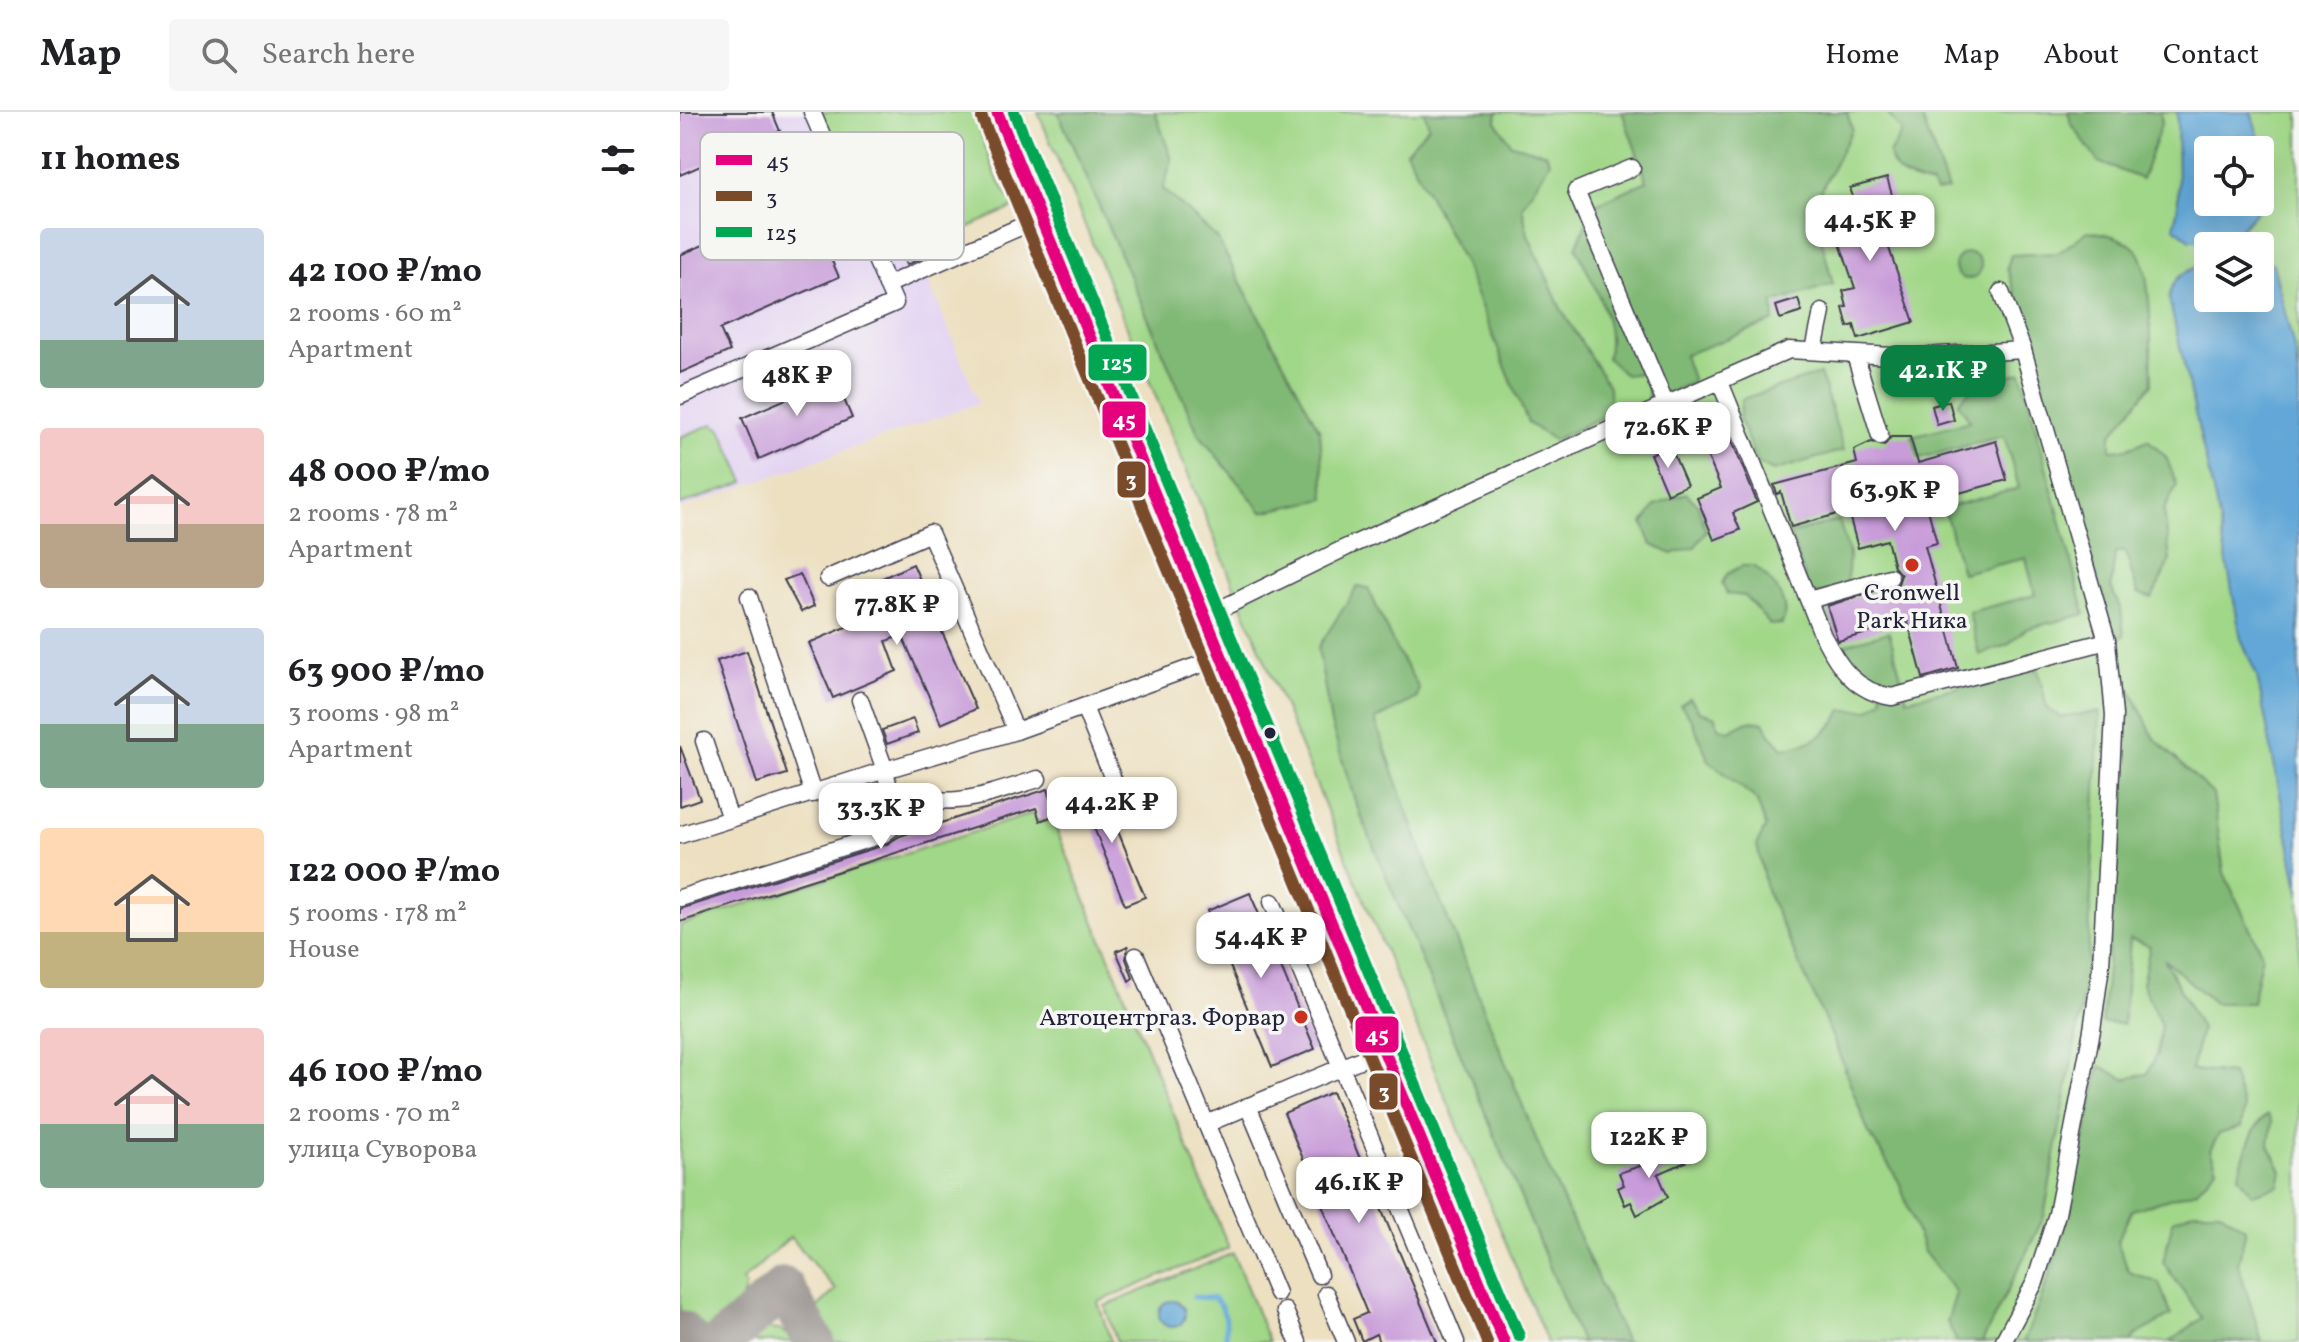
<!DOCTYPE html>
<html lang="en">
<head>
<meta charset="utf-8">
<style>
  body { margin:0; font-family:Vollkorn,serif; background:#f6f6f6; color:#202124; height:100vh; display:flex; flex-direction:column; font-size:30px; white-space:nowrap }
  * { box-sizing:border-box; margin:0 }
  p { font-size:26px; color:#757577 }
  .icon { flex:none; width:44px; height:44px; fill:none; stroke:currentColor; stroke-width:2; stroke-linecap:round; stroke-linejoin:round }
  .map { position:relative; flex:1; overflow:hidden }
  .side { display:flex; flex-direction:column; background:#fff; width:680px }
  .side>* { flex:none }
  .fabs { position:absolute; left:1514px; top:24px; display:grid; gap:16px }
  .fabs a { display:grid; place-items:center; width:80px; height:80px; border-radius:8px; background:#fff; box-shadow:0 8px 32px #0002; font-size:40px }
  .price { position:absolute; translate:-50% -68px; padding:0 18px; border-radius:16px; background:#fff; color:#222; font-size:26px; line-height:52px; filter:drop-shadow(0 2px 4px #0008) }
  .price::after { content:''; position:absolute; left:50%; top:48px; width:24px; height:18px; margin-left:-12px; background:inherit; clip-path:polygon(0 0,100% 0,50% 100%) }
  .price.current { background:#0b8043; color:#fff }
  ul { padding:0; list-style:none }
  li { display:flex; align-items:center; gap:24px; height:200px; padding:0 40px }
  li span { display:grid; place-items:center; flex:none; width:224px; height:160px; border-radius:8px; color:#555 }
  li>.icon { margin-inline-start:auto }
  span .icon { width:96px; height:96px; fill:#fffc; stroke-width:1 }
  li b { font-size:34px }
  h2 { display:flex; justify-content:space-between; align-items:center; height:96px; padding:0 40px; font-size:34px }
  header { display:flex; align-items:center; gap:48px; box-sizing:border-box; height:112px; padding:0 40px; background:#fff; border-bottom:2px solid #e0e0e0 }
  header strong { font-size:38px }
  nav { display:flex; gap:44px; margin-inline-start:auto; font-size:28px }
  .search { width:560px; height:72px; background:#f6f6f6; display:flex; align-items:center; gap:20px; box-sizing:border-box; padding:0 28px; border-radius:8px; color:#757577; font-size:30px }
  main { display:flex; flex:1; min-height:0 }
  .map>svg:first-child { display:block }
  .built { fill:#e3d3f2 }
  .green { fill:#a1d788; stroke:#627c62; stroke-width:2; fill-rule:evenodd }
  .forest { fill:#80b874; stroke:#516d58; stroke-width:2 }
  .water { fill:#62a7d7; stroke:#426489; stroke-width:2 }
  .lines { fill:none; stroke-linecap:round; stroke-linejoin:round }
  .stream { stroke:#62a7d7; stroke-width:5 }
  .taxiway { stroke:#88817e; stroke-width:42 }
  .building { fill:#c89bd9 }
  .minor-casing { stroke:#403e4f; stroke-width:19 }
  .major-casing { stroke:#403e4f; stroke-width:23 }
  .minor { stroke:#fff; stroke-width:16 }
  .major { stroke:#fff; stroke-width:20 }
  .bus-1-casing { stroke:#f6f6f2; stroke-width:18 }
  .bus-2-casing { stroke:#f6f6f2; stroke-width:18 }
  .bus-3-casing { stroke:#f6f6f2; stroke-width:18 }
  .bus-1 { stroke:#e5007d; stroke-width:12 }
  .bus-2 { stroke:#7a4b2a; stroke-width:12 }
  .bus-3 { stroke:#00a651; stroke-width:12 }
  .poi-dot { fill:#c8321e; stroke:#f6f6f2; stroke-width:3 }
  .bus-dot { fill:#22223b; stroke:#f6f6f2; stroke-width:3 }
  .labels { text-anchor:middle; stroke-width:7; stroke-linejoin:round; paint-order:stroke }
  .poi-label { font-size:24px; fill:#22223b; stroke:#f6f6f2 }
  .key { fill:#f6f6f2; stroke:#b6b6bb; stroke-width:2 }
  .key-label { font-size:22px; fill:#22223b }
  .line-badge { stroke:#f6f6f2; stroke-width:3 }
  .badge-label { font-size:22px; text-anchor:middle; font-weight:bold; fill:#fff }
</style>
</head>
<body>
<header>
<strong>Map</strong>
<div class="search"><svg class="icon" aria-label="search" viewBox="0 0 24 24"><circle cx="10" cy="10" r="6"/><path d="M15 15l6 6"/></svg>Search here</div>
<nav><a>Home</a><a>Map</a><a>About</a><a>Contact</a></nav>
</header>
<main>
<section class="side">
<h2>11 homes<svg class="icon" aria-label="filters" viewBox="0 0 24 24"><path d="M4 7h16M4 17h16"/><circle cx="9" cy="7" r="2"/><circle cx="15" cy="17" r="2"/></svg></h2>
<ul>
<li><span style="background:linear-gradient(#c9d6e8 70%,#7fa58c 0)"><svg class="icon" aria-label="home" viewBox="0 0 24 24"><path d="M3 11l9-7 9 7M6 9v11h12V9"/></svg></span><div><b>42 100 ₽/mo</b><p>2 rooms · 60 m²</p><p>Apartment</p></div></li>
<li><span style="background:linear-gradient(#f6c9c9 60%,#b9a48a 0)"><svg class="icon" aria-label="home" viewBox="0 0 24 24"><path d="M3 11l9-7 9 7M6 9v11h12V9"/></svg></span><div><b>48 000 ₽/mo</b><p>2 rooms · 78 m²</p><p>Apartment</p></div></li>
<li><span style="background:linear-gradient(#c9d6e8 60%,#7fa58c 0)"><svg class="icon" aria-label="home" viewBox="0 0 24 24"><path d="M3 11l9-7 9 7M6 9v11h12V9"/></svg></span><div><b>63 900 ₽/mo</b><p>3 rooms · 98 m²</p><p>Apartment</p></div></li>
<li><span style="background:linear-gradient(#ffd9b3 65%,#c2b280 0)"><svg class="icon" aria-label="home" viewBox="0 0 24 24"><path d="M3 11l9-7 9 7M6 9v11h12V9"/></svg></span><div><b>122 000 ₽/mo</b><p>5 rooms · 178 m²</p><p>House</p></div></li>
<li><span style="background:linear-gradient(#f6c9c9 60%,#7fa58c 0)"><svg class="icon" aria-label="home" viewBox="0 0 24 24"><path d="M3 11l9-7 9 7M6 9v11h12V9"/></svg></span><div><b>46 100 ₽/mo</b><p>2 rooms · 70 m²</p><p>улица Суворова</p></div></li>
</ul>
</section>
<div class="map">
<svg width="1619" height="1230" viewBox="0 0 1619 1230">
  <rect width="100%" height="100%" fill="#f6f6f2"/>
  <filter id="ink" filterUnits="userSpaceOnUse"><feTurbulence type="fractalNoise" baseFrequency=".0125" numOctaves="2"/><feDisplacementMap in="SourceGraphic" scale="16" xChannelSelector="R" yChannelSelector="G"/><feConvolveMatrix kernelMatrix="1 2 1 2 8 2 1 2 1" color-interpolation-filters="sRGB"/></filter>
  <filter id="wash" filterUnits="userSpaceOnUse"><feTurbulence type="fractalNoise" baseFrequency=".006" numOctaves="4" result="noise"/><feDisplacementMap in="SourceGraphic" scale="32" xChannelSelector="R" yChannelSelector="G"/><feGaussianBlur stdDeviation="1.8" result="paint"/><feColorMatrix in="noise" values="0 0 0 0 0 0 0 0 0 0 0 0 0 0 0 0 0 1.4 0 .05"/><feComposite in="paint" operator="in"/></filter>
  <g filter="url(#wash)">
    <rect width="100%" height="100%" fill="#ede0c1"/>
    <path class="built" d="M0,0H178L299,291L0,397Z"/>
    <g class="green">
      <path d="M137,0H293L317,66L335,95L253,131L247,119L197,141Z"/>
      <path d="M358,0H1619V1230H867ZM1528,38H1580V90H1528ZM1528,134H1580V186H1528Z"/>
      <path d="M33,312L41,317L65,370L0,393V325Z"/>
      <path d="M354,701L356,709H373L549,1136L418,1190L431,1230H142L133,1199L156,1178L110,1125L62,1169L66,1174C54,1208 60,1230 15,1230L0,1216V813Z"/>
      <path d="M553,1141L589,1230H437L425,1194Z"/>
      <path d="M86,1217L100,1218L118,1230H61L72,1221Z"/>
    </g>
    <g class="forest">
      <path d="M378,0H475L492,48L483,77L537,126L640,319L645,387L582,400L518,321Z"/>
      <path d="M744,0H817L816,9L831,32L866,41L870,50L842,95L848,123L881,197L929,275L930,301L874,328L848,311L783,150L726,39L749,14Z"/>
      <path d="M942,0H1167L1172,17L1133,95L1153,172L1093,191L1094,209L1004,243L1013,270L973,288L968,285V266L961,261L945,263L927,246C937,210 911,168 896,135L914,93L967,69Z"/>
      <path d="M1206,0H1240L1268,78L1256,80L1252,73C1233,68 1212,64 1209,42L1222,20Z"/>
      <path d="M1388,0H1480L1482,10L1462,67L1418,50L1391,11Z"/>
      <path d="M1408,119C1426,122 1447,125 1459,141C1472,160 1471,245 1472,272L1431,323V338L1446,337L1468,328L1486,345L1497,373L1484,398L1490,448L1472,486L1458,481L1445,439L1435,441L1431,475L1441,498L1444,524L1433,527L1351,230L1327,156L1331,143L1378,141Z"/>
      <circle cx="1288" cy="154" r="13"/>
      <path d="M1341,260L1405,502L1346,517L1327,533L1299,543L1289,500L1355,483L1346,446L1282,461L1264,396L1339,376L1324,324L1239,346L1232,324L1290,309L1278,290L1295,274Z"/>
      <path d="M1140,262L1164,338L1093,359L1077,351L1059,306L1062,287Z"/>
      <path d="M1006,381L1018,393L1026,419L1015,435L992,442L972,433L963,411L976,393Z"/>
      <path d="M1159,408L1169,442L1167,474L1131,484L1110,422Z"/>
      <path d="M1062,454H1074C1090,466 1112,490 1102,512L1090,513L1065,484L1047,482L1042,471L1047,462Z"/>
      <path d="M677,475L688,476L716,537L739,576L737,586L695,608L752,768L863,1044L946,1230H901L676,692L651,612L638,536Z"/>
      <path d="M1209,520L1227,587L1358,557L1367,597L1382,605L1420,600L1407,863L1364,1105L1302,1230H1277L1267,1210L1276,1181L1244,1140L1219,1070L1188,1019L1155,931L1086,778L1077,732L1086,715L1076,687L1029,649L1011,606L1000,593L1010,586L1019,599L1036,605L1038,615L1049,619L1068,609L1084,610L1090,622L1103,636C1131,633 1150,623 1162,598H1189L1203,587L1200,572L1162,546L1163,533Z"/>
      <path d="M1441,558L1474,626L1533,682L1544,761L1582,842L1572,891H1534L1484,847L1521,917L1511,958L1552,962L1564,997L1561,1015L1539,1022L1530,1038L1537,1056L1516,1079L1452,1098L1437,1129L1449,1160L1479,1171L1491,1203L1455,1224L1451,1230H1343C1384,1142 1399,1048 1420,954L1445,967L1467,962L1477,941L1481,913L1462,872L1470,834L1450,827L1443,912L1422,911L1440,711Z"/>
      <path d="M1588,1003L1592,1010L1589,1033L1602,1059L1599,1074L1572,1082L1559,1063C1562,1048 1574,1009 1588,1003Z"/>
      <path d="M1514,1099H1539L1566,1117L1558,1152L1582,1230H1490L1522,1206L1483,1150L1493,1108Z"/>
    </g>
    <g class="water">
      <path d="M1497,0H1571L1582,36L1580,84V38H1528V90H1580L1579,96L1551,127L1510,128L1494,115L1498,93Z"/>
      <path d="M1580,147L1593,152L1616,244L1619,276V781L1577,564L1561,527L1538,402L1489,187C1493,162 1506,159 1528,151V186H1580Z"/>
      <circle cx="492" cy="1202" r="13"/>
    </g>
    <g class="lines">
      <path class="stream" d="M514,1185L533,1186L541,1194L546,1207V1230"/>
      <g class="taxiway">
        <path d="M0,1219L11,1230"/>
        <path d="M42,1230L104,1176L134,1230"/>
      </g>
    </g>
    <g id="blocks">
      <g class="building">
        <path d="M0,0H92L100,19L0,63Z"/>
        <path d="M1207,66L1215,93L1196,98L1234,210L1178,227L1174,213L1168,215L1163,196L1167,195L1163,179L1175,176L1149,99L1175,91L1170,76Z"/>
        <path d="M126,89L159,165L40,217L50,239L0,261V143Z"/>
        <path d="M230,124L240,147L226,153L216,130Z"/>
        <path d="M1118,187L1122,200L1100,207L1096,194Z"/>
        <path d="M155,266L172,306L79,347L62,306Z"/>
        <path d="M1269,289L1274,308L1257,313L1252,294Z"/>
        <path d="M1047,317L1077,390L1053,401L1060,418L1034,428L1017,386L1041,376L1027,343L1042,336L1035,322Z"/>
        <path d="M1211,325H1230L1238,351L1316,329L1327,368L1246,390L1257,431L1245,434L1278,556L1243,566L1228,510L1158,529L1147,494L1218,472L1221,463L1214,455L1207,428L1178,436L1168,399L1111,415L1101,380L1097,382L1094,373L1177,351L1174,338L1191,330L1204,334Z"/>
        <path d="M990,334L1007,373L987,382L970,342Z"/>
        <path d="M233,452L251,493L259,489L271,516L262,520L296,597L261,612L222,523L206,529L217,559L153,586L129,531L210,496L198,468Z"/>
        <path d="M120,462L134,494L121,500L104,468Z"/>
        <path d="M67,539L107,662L77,671L37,549Z"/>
        <path d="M233,607L238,621L207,632L202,618Z"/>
        <path d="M0,634L20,687L0,694Z"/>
        <path d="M419,673L465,785L445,793L400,681Z"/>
        <path d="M368,677L376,703L360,709L356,696L0,810V797L207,732L220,724Z"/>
        <path d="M570,781L635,937L592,955L527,799Z"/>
        <path d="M448,834L446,847L453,866L449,869L436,839Z"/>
        <path d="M652,980L752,1218L757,1230H699L696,1222L682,1229L673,1207L687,1201L604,1001Z"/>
        <path d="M997,1029L1006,1050L978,1062L988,1085L957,1103L951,1090L945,1093L938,1076L944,1073L939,1061L987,1045L982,1035Z"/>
      </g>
    </g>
  </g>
  <g filter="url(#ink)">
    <use href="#blocks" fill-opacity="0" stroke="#403e4f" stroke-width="2"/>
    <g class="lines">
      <g class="minor-casing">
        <g id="minor">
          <path d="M132,0L207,173"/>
          <path d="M952,56L896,79L986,293"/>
          <path d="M1134,238L1142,200"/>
          <path d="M1175,243L1200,324"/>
          <path d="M1040,270L1143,524C1159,555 1176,580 1212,585L1427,529"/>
          <path d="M0,284L215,191L207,173L363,105"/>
          <path d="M148,466L250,421L336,619"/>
          <path d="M69,485L133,682"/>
          <path d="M1129,488L1210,465"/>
          <path d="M524,505L667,435L1109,238L1228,245L1343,238L1321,180"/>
          <path d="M180,588L205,658L336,619L541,545"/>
          <path d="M404,595L443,692"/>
          <path d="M24,629L50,707"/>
          <path d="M209,681C273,697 297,686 358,667"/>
          <path d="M0,723L205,658L214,699L213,715L204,722L0,786"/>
          <path d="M592,790L776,1230"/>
          <path d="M456,844L597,1181"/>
          <path d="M568,994L639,1163"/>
          <path d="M526,1012L703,938"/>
          <path d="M646,1182L666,1230"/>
          <path d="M605,1199L618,1230"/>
          <path d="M1323,1230L1355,1170L1377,1102L1412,918L1421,854L1434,603L1427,529L1343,238"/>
        </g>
      </g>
      <g class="major-casing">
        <path id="major" d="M317,0L824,1230"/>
      </g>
      <use href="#minor" class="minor"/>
      <use href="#major" class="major"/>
      <g class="bus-1-casing">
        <path id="bus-1" d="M317,0L824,1230"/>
      </g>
      <g class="bus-2-casing">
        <path id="bus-2" d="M302,6L807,1230"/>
      </g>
      <g class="bus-3-casing">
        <path id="bus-3" d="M334,0L839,1224"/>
      </g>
      <use href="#bus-1" class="bus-1"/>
      <use href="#bus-2" class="bus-2"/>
      <use href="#bus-3" class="bus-3"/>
    </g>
  </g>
  <g class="poi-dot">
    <circle cx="1232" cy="453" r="8"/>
    <circle cx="621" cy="905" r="8"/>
  </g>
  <circle class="bus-dot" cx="590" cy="621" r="7"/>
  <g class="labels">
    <g class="poi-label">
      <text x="1232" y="488">Cronwell<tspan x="1232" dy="28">Park Ника</tspan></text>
      <text x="605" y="913" text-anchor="end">Автоцентргаз. Форвар</text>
    </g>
  </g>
  <rect x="20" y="20" width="264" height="128" rx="12" class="key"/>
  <rect x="36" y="43" width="36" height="10" fill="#e5007d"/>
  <rect x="36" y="79" width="36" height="10" fill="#7a4b2a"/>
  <rect x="36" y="115" width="36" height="10" fill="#00a651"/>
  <g class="key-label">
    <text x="86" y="56">45</text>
    <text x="86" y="92">3</text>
    <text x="86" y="128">125</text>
  </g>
  <g class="line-badge">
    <rect x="407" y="231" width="61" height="39" rx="8" fill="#00a651"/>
    <rect x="421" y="288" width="46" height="39" rx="8" fill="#e5007d"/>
    <rect x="436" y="348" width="31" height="39" rx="8" fill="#7a4b2a"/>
    <rect x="674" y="903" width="46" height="39" rx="8" fill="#e5007d"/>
    <rect x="688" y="960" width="31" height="39" rx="8" fill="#7a4b2a"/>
  </g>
  <g class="badge-label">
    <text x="437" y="258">125</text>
    <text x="444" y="315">45</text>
    <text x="451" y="375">3</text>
    <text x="697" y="930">45</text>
    <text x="704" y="987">3</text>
  </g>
</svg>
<div class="fabs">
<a><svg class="icon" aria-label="locate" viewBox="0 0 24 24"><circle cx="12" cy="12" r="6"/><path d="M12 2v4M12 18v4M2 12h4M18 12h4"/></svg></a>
<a><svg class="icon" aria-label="layers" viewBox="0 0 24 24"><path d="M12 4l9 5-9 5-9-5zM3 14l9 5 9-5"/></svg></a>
</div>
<b class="price" style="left:1190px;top:151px">44.5K ₽</b>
<b class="price current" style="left:1263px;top:301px">42.1K ₽</b>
<b class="price" style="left:117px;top:306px">48K ₽</b>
<b class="price" style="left:988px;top:358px">72.6K ₽</b>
<b class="price" style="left:1215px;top:421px">63.9K ₽</b>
<b class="price" style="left:217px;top:535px">77.8K ₽</b>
<b class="price" style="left:432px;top:733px">44.2K ₽</b>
<b class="price" style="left:201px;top:739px">33.3K ₽</b>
<b class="price" style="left:581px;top:868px">54.4K ₽</b>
<b class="price" style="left:969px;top:1068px">122K ₽</b>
<b class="price" style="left:679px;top:1113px">46.1K ₽</b>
</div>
</main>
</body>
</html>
